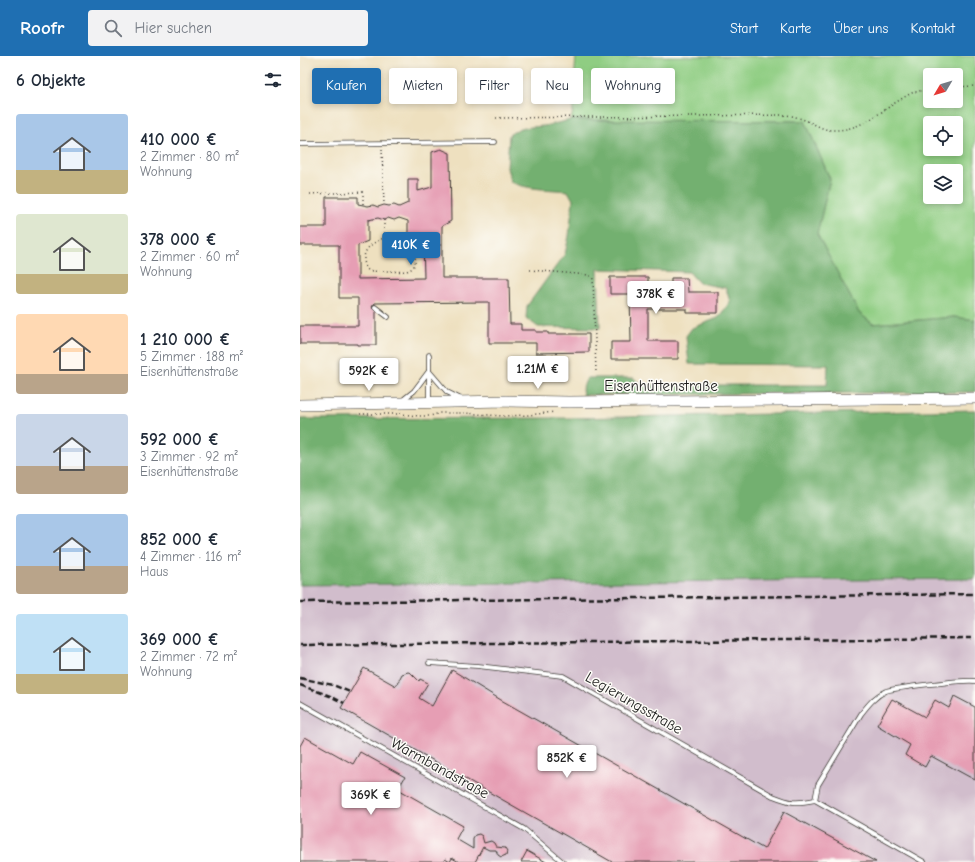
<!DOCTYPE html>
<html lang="de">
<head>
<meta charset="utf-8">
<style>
  body { margin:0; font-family:"Comic Neue",sans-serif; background:#f2f2f3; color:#1f2937; height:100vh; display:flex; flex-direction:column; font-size:15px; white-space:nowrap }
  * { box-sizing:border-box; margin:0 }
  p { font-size:13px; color:#747a83 }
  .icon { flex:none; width:22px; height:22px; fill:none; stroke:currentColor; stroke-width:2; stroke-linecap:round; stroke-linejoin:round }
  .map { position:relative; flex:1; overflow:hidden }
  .side { display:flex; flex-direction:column; background:#fff; width:300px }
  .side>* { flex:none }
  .guide { position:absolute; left:12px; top:12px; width:380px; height:36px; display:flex; gap:8px }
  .needle { width:26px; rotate:232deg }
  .tools { position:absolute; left:623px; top:12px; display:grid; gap:8px }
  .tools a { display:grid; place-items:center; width:40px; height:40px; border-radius:4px; background:#fff; box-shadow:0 2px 6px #0003; font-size:20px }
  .price { position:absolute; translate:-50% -34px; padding:0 9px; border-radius:4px; background:#fff; color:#222; font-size:13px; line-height:26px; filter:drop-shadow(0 1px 2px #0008) }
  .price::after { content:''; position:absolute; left:50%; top:24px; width:12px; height:9px; margin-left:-6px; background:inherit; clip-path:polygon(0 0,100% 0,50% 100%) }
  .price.on { background:#1f6fb2; color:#fff }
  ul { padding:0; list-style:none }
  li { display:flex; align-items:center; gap:12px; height:100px; padding:0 16px }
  li span { display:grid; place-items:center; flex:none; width:112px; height:80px; border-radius:4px; color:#555 }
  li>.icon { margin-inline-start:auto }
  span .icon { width:48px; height:48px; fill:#fffc; stroke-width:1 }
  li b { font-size:17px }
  h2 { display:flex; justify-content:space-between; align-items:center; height:48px; padding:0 16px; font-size:17px }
  .tag { padding:0 14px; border-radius:4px; background:#fff; box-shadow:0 2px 6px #0003; font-size:14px; line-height:36px }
  .tag.on { background:#1f6fb2; color:#fff }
  header { display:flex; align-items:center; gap:24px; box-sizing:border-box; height:56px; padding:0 20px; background:#1f6fb2; color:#fff }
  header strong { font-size:19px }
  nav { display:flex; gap:22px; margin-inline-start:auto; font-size:14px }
  .search { width:280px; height:36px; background:#f2f2f3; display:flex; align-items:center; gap:10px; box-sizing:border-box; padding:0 14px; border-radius:4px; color:#747a83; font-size:15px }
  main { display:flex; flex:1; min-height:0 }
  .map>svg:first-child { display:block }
  .industrial { fill:#d1bdcc }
  .green { fill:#8fcd82; stroke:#56744f; fill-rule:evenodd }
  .forest { fill:#73b070; stroke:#486646 }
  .building { fill:#e69eb4; fill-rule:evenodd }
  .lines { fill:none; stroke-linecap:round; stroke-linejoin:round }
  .lane-casing { stroke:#3c3934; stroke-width:5.5 }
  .secondary-casing { stroke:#3c3934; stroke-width:12 }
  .path { stroke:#3c3934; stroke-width:1.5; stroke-dasharray:1 3; stroke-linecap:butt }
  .lane { stroke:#fff; stroke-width:4 }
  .secondary { stroke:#fff; stroke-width:11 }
  .rail { stroke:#1c1c1c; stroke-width:2.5; stroke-dasharray:6 3; stroke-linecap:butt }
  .labels { text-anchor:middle; stroke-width:3; stroke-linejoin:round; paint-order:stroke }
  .street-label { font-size:15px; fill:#1c1c1c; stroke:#fdfcf7 }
</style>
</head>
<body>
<header>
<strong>Roofr</strong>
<div class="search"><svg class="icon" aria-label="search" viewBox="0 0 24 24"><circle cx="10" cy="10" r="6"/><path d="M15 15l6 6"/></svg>Hier suchen</div>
<nav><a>Start</a><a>Karte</a><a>Über uns</a><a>Kontakt</a></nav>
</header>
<main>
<section class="side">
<h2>6 Objekte<svg class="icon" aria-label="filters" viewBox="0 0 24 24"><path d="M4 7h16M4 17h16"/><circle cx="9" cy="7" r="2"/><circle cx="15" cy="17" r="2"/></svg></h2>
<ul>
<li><span style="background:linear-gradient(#a9c7e8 70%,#c2b280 0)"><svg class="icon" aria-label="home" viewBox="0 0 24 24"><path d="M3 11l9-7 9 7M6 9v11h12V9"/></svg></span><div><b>410 000 €</b><p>2 Zimmer · 80 m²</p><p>Wohnung</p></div></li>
<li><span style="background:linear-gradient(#dfe7d0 75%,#c2b280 0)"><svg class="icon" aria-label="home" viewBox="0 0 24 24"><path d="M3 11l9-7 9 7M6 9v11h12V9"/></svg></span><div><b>378 000 €</b><p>2 Zimmer · 60 m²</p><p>Wohnung</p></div></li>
<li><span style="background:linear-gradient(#ffd9b3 75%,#b9a48a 0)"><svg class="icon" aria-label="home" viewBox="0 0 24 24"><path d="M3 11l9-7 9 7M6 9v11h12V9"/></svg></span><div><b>1 210 000 €</b><p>5 Zimmer · 188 m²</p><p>Eisenhüttenstraße</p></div></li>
<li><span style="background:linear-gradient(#c9d6e8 65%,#b9a48a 0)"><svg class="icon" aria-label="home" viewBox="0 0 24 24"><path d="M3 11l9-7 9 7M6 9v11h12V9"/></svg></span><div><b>592 000 €</b><p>3 Zimmer · 92 m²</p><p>Eisenhüttenstraße</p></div></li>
<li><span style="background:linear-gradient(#a9c7e8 65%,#b9a48a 0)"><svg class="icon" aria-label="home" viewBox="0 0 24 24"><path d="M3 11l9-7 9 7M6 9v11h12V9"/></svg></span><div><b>852 000 €</b><p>4 Zimmer · 116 m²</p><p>Haus</p></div></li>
<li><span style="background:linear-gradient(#bfe0f5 75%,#c2b280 0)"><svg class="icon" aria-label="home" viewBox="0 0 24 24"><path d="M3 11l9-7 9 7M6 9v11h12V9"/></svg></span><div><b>369 000 €</b><p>2 Zimmer · 72 m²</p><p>Wohnung</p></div></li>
</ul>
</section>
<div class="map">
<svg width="675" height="806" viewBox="0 0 675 806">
  <rect width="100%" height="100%" fill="#fdfcf7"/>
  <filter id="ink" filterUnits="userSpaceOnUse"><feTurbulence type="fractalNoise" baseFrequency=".025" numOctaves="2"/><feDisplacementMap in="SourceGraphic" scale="8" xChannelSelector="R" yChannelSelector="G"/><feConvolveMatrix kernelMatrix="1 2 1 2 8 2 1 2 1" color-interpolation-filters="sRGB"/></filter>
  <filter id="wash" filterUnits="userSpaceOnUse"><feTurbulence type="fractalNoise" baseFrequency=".012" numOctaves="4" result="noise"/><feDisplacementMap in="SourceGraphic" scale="16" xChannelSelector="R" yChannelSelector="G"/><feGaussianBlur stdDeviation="0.9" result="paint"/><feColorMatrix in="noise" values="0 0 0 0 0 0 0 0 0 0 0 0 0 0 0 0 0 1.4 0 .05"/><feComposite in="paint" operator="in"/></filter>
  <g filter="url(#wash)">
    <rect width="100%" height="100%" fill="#eee0bf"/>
    <path class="industrial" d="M675,523V806H0V529Z"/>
    <path class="green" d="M276,0H675V264L654,261L573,268L559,257L517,178L530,123L505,65L271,64L273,55V40ZM630,19H656V45H630ZM630,67H656V93H630ZM630,115H656V141H630Z"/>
    <g class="forest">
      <path d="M271,64L505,65L530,123L517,178L559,257L573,268L654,261L675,264V336L283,339L282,333L287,322H334L341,329H527L528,309L389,308L386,280L392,272L418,262L430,246L426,232L399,227L389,216L298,213L300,272L238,271L226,262L227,250L265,198L269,180L273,144L268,135C250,133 228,134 211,126L207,112L209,79L220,72L244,70Z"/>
      <path d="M675,354V523L0,529V363L269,362Z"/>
    </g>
    <g id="blocks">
      <g class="building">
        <path d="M141,93L150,97L151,165L142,170V222H209L210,268H221V274H236V276H248V278H289V296L236,297V287H189V246L75,247L72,251L76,256V289H58V288H0V270H58V242H39V189H0V171H26V141H58V148L68,150L73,149L78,151L84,149L89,150L94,149L99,151L108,147V123H118V135L132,131V96ZM78,162L84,164L88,162L94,164L99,162L108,165V180H123L124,222L58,223V189L68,185V164Z"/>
        <path d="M310,221H348V236H371V222H387L388,236H418V257H387V253H348V285H378V303H311V286H331L330,238H310Z"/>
        <path d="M64,612L96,630L102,618L108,616L111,617L119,625L120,623L128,627L119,642L132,650L152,614L201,644L464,793L484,756L576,806H312L41,652Z"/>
        <path d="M654,640L675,651V724L631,700L625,711L605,699L610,689L577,669L592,643L625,661L635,644L649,652Z"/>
        <path d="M5,681L53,708L60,696L105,721L98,733L163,770L156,783L173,793V782L175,779L179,778L182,780L184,787L191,785L194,787L196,791L205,792L207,795L206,799L201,801L198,799L196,794H189L183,791L175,806H159L152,802L150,806L145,803L143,806H0V690Z"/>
        <path d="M227,795L246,806H221Z"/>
      </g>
    </g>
  </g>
  <g filter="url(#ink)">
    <use href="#blocks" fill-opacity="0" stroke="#3c3934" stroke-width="1"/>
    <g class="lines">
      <g class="lane-casing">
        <g id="lane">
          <path d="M177,16L195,15"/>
          <path d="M0,88L195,86"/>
          <path d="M75,251L88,261"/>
          <path d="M129,299V345"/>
          <path d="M104,343L114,335L129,315L147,336L159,342"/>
          <path d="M129,607L178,610L263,620L473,740C491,747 495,748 515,744L624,806"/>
          <path d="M0,647L224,773L263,806"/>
          <path d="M515,744L518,729L561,658C568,649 575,640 586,635C595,632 666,623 675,625"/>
        </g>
      </g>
      <g class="secondary-casing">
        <path id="secondary" d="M0,349L206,345L269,346L675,342"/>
      </g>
      <g class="path">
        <path d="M656,31L675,30"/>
        <path d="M196,62L487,59C492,60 497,61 502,63C512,66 520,73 531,74C564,76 585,50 612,37C618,35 624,34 630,32"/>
        <path d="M82,93L84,149"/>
        <path d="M10,138L63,136V149"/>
        <path d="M84,164V182C74,186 63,192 64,205C65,208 65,212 68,214C72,216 81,215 86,215C93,215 105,217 111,213C120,206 113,192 108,185L84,182"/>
        <path d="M230,214L289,219L293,223L296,317"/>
        <path d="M60,358H101L118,360H130L140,357H165L202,360L228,359L255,356"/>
      </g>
      <use href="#lane" class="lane"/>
      <use href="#secondary" class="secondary"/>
      <g class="rail">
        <path d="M0,546L675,538"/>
        <path d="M0,589L675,582"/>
        <path d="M0,622L33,629L50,636"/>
        <path d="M0,629L30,640L44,647"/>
      </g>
    </g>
  </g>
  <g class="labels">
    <g class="street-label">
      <text x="361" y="335">Eisenhüttenstraße</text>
      <text transform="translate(334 647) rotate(30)" y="5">Legierungsstraße</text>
      <text transform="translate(140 712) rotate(29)" y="5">Warmbandstraße</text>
    </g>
  </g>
</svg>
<div class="tools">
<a><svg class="needle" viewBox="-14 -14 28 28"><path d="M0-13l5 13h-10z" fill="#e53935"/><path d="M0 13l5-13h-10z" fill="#747a83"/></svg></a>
<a><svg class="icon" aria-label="locate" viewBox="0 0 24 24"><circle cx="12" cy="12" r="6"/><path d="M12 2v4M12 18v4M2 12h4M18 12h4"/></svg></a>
<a><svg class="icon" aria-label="layers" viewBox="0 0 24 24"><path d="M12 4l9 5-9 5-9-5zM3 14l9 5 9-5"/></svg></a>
</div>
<b class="price on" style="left:111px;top:210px">410K €</b>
<b class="price" style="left:356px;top:259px">378K €</b>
<b class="price" style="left:238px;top:334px">1.21M €</b>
<b class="price" style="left:69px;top:336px">592K €</b>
<b class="price" style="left:267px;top:723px">852K €</b>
<b class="price" style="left:71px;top:760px">369K €</b>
<div class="guide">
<a class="tag on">Kaufen</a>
<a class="tag">Mieten</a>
<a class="tag">Filter</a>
<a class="tag">Neu</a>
<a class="tag">Wohnung</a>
</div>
</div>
</main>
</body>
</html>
